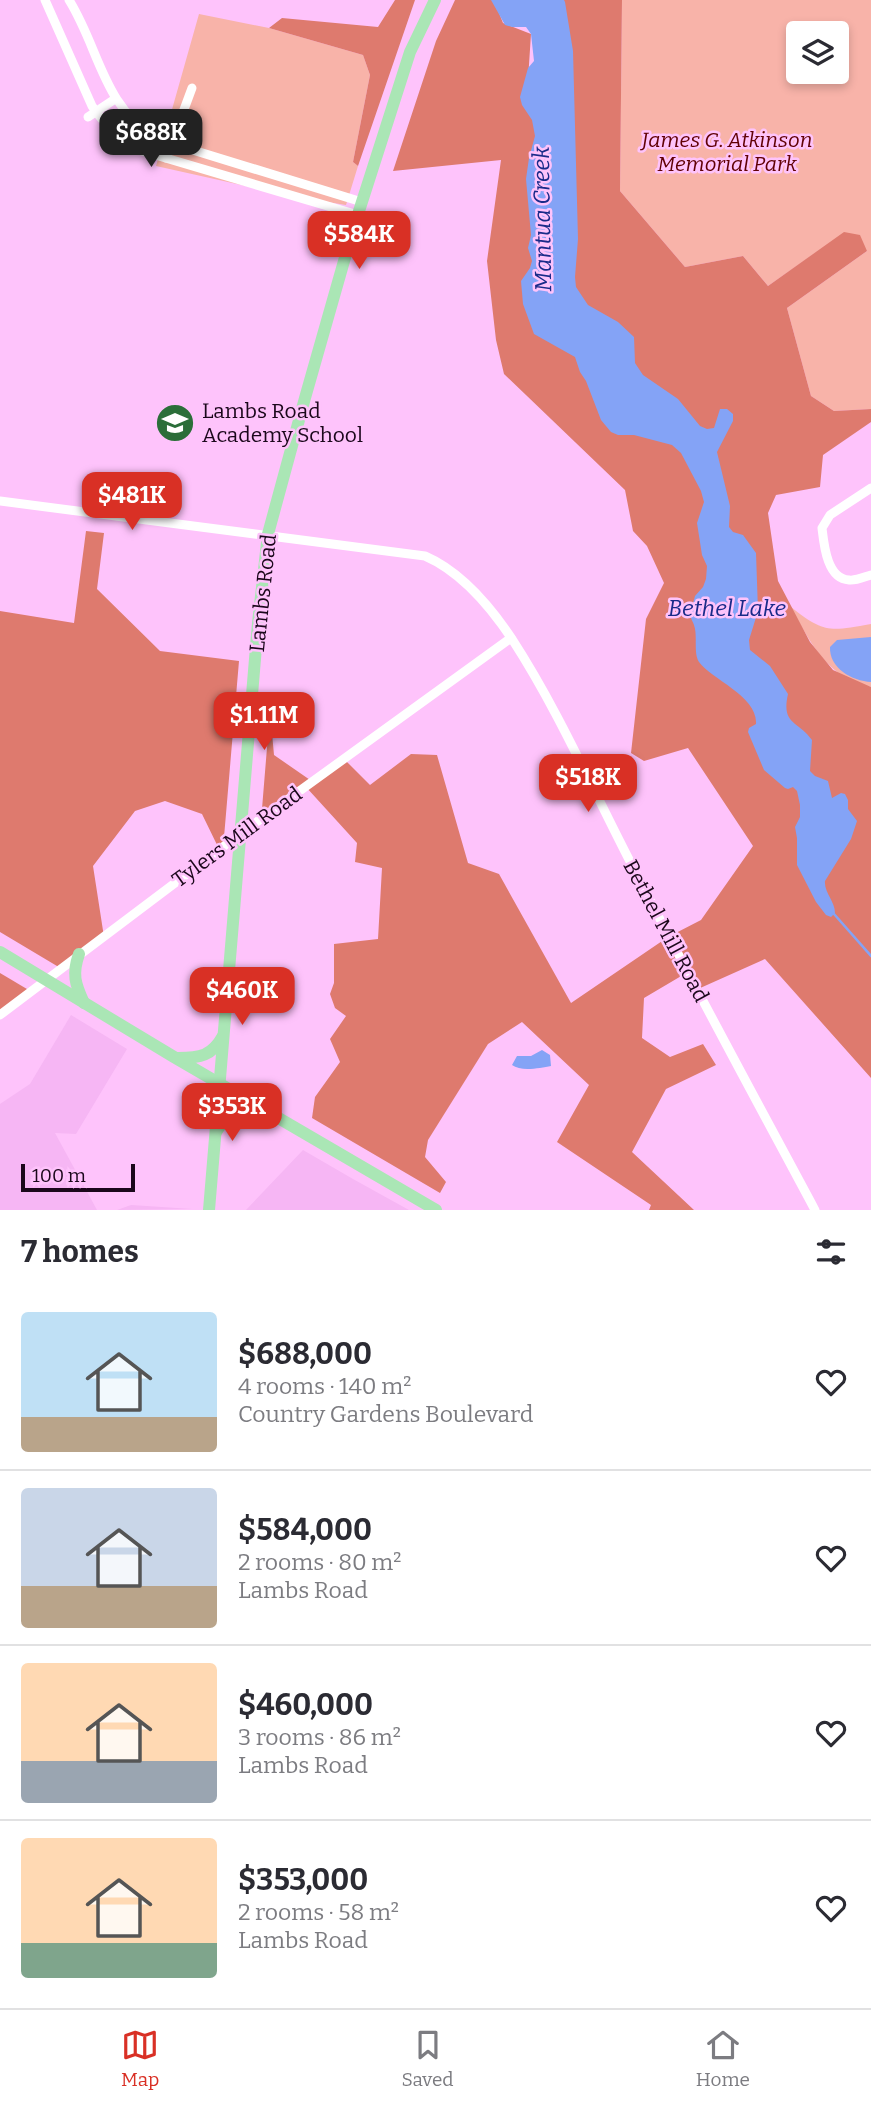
<!DOCTYPE html>
<html lang="en">
<head>
<meta charset="utf-8">
<style>
  body { margin:0; font-family:Bitter,serif; background:#f2f2f3; color:#2b2b33; height:100vh; display:flex; flex-direction:column; font-size:26px; white-space:nowrap }
  * { box-sizing:border-box; margin:0 }
  p { font-size:23px; color:#7c7c81 }
  .icon { flex:none; width:38px; height:38px; fill:none; stroke:currentColor; stroke-width:2; stroke-linecap:round; stroke-linejoin:round }
  .map { position:relative; height:1210px; overflow:hidden }
  .sheet { display:flex; flex-direction:column; background:#fff; flex:1 }
  .sheet>* { flex:none }
  .tools { position:absolute; left:786px; top:21px; display:grid; gap:14px }
  .tools a { display:grid; place-items:center; width:63px; height:63px; border-radius:7px; background:#fff; box-shadow:0 4px 10px #0003; font-size:35px }
  .scale { position:absolute; left:21px; bottom:18px; width:114px; box-sizing:border-box; padding-left:7px; border:4px solid #1b071b; border-top:0; font-size:19px; line-height:24px; white-space:nowrap; color:#1b071b; -webkit-text-stroke:5px #fec3fb; paint-order:stroke }
  .price { position:absolute; translate:-50% -60px; padding:0 16px; border-radius:14px; background:#d93025; color:#fff; font-size:23px; line-height:46px; filter:drop-shadow(0 2px 4px #0008) }
  .price::after { content:''; position:absolute; left:50%; top:42px; width:21px; height:16px; margin-left:-10px; background:inherit; clip-path:polygon(0 0,100% 0,50% 100%) }
  .price.on { background:#222; color:#fff }
  ul { padding:0; list-style:none }
  li { display:flex; align-items:center; gap:21px; height:175px; padding:0 21px }
  li+li { border-top:2px solid #e1e1e2 }
  li span { display:grid; place-items:center; flex:none; width:196px; height:140px; border-radius:7px; color:#555 }
  li>.icon { margin-inline-start:auto }
  span .icon { width:84px; height:84px; fill:#fffc; stroke-width:1 }
  li b { font-size:30px }
  h2 { display:flex; justify-content:space-between; align-items:center; height:84px; padding:0 21px; font-size:30px }
  .menu { display:flex; justify-content:space-around; align-items:center; height:98px; border-top:2px solid #e1e1e2; background:#fff; font-size:19px; color:#7c7c81 }
  .menu a { display:grid; justify-items:center; gap:4px }
  .menu .on { color:#d93025 }
  .map>svg:first-child { display:block }
  .built { fill:#f6b6f4 }
  .green { fill:#f8b3a9; fill-rule:evenodd }
  .forest { fill:#de7a6e }
  .water { fill:#84a3f6 }
  .lines { fill:none; stroke-linecap:round; stroke-linejoin:round }
  .stream { stroke:#84a3f6; stroke-width:2.5 }
  .minor { stroke:#fff; stroke-width:9 }
  .major { stroke:#aae6b5; stroke-width:12 }
  .labels { text-anchor:middle; stroke-width:5; stroke-linejoin:round; paint-order:stroke }
  .park-label { font-size:21px; font-style:italic; fill:#600003; stroke:#fec3fb }
  .poi-label { font-size:21px; fill:#1b071b; stroke:#fec3fb; text-anchor:start }
  .street-label { font-size:21px; fill:#1b071b; stroke:#fec3fb }
  .water-label { font-size:23px; font-style:italic; fill:#192b89; stroke:#fec3fb }
</style>
</head>
<body>
<div class="map">
<svg width="871" height="1210" viewBox="0 0 871 1210">
  <rect width="100%" height="100%" fill="#fec3fb"/>
  <g class="built">
    <path d="M71,1015L127,1049L76,1134L55,1133L97,1210H0V1104L30,1084Z"/>
    <path d="M303,1150L353,1179L409,1210H246Z"/>
    <path d="M131,1205L192,1209L117,1210Z"/>
  </g>
  <g class="green">
    <path d="M622,0H871V409L834,411L811,396L787,308L867,251L844,233L768,286L743,256L685,267L620,191ZM798,33H836V72H798Z"/>
    <path d="M199,14L269,28L363,55L370,75L353,162L358,166L346,205L296,197L156,166Z"/>
    <path d="M791,607C825,634 830,631 871,624V687C829,680 809,641 791,607Z"/>
  </g>
  <g class="forest">
    <path d="M395,0H415L358,166L353,162L370,75L363,55L269,28L282,18L378,27Z"/>
    <path d="M455,0H494L503,23L531,34L526,110L562,0H622L620,191L685,267L743,256L768,286L844,232L860,235L867,251L787,308L811,396L834,411L871,409V422L823,455L820,487L776,495L768,513L778,581L810,642L833,670L871,687V1078L765,959L698,989L688,972L644,998L642,1038L670,1057L703,1044L716,1065L666,1089L632,1152L694,1210H649L651,1205L557,1142L589,1085L522,1022L488,1044L428,1140L425,1157L446,1182L440,1193L312,1118L315,1097L340,1062L330,1039L346,1016L335,1008L330,994L334,983V944L378,939L382,868L355,862L357,843L306,787L261,821L270,711L274,755L313,782L344,759L370,785L411,754L437,755L468,863L499,874L571,1003L668,937L701,920L753,846L688,748L644,761L631,753L646,619L664,583L647,546L633,531L625,490L504,374L496,340L487,261L501,160L393,171L436,41Z"/>
    <path d="M86,531L104,533L97,589L160,651L239,661L223,849L220,851L202,814L165,801L135,811L93,866L104,937L62,969L0,932V611L74,623Z"/>
    <path d="M0,973L32,992L0,1015Z"/>
  </g>
  <g class="water">
    <path d="M491,0H564L565,2L573,51L578,239L575,277L576,287L588,305L618,322L634,337L635,363L643,375L678,399L700,426L707,429L714,428L720,409H727L733,414V421L717,452L730,506L729,527L733,532L743,535L756,553L758,611L749,640L750,650L770,666L788,694C781,725 798,720 812,740L810,771L815,776L828,781L832,798L841,793L845,794L848,800V809L857,821L851,839L825,881C824,893 835,901 835,913L831,917L826,915L816,902L797,865V838L795,827L800,817V805L797,791L793,787L788,789L785,788L764,770L748,732L749,728L756,724C758,696 712,680 699,662C693,652 698,636 694,625C693,622 691,619 690,615L695,596L703,587L706,579L707,566L702,555L697,523L704,502L701,491L681,453L672,445L634,435H618L611,432L601,420L586,381L580,372L575,357L534,334L523,304L521,281L530,268L532,261L528,248L531,235L526,179L529,158L535,136L532,120L522,105L520,97L528,68L534,61L531,34L526,27H512L505,25Z"/>
    <path d="M871,637V682C852,681 829,668 830,647L837,640Z"/>
    <path d="M542,1050L550,1055L551,1066C540,1068 521,1072 512,1065L517,1056H531Z"/>
  </g>
  <g class="lines">
    <path class="stream" d="M834,914L871,956"/>
    <g class="minor">
      <path d="M45,0L92,106C106,127 121,140 142,151L358,215"/>
      <path d="M69,0C100,50 102,105 157,139L362,202"/>
      <path d="M88,117L115,99"/>
      <path d="M166,158L192,88"/>
      <path d="M871,488L830,515L822,528C824,545 827,579 849,580C856,581 864,577 871,575"/>
      <path d="M0,501L425,556C462,572 490,606 512,639C560,713 595,795 636,873C694,986 755,1098 815,1210"/>
      <path d="M0,1015L240,834L511,638"/>
    </g>
    <g class="major">
      <path d="M0,952L174,1057L436,1210"/>
      <path d="M79,954C72,974 75,984 84,1003"/>
      <path d="M178,1058C200,1058 212,1056 223,1036"/>
      <path d="M216,1132C227,1114 239,1111 259,1107"/>
      <path d="M209,1210L258,623L268,534L305,398L352,233L410,52L435,0"/>
    </g>
  </g>
  <defs>
    <g id="school-disc" transform="scale(2.0125)"><circle r="9.5" fill="#2b6e39" stroke="#fec3fb"/><path d="M0-5L7-2L0 1L-7-2ZM-4 1L0 2.5L4 1V4Q0 6-4 4Z" fill="#fff"/></g>
  </defs>
  <g fill-rule="evenodd">
    <use href="#school-disc" x="175" y="423"/>
  </g>
  <g class="labels">
    <g class="park-label">
      <text x="727" y="147">James G. Atkinson<tspan x="727" dy="24">Memorial Park</tspan></text>
    </g>
    <g class="poi-label">
      <text x="202" y="418">Lambs Road<tspan x="202" dy="24">Academy School</tspan></text>
    </g>
    <g class="street-label">
      <text transform="translate(263 593) rotate(-84)" y="7">Lambs Road</text>
      <text transform="translate(237 837) rotate(-36)" y="7">Tylers Mill Road</text>
      <text transform="translate(666 931) rotate(62)" y="7">Bethel Mill Road</text>
    </g>
    <g class="water-label">
      <text transform="translate(542 219) rotate(-91)" y="8">Mantua Creek</text>
      <text x="727" y="616">Bethel Lake</text>
    </g>
  </g>
</svg>
<div class="tools">
<a><svg class="icon" aria-label="layers" viewBox="0 0 24 24"><path d="M12 4l9 5-9 5-9-5zM3 14l9 5 9-5"/></svg></a>
</div>
<div class="scale">100 m</div>
<b class="price on" style="left:151px;top:169px">$688K</b>
<b class="price" style="left:359px;top:271px">$584K</b>
<b class="price" style="left:132px;top:532px">$481K</b>
<b class="price" style="left:264px;top:752px">$1.11M</b>
<b class="price" style="left:588px;top:814px">$518K</b>
<b class="price" style="left:242px;top:1027px">$460K</b>
<b class="price" style="left:232px;top:1143px">$353K</b>
</div>
<section class="sheet">
<h2>7 homes<svg class="icon" aria-label="filters" viewBox="0 0 24 24"><path d="M4 7h16M4 17h16"/><circle cx="9" cy="7" r="2"/><circle cx="15" cy="17" r="2"/></svg></h2>
<ul>
<li><span style="background:linear-gradient(#bfe0f5 75%,#b9a48a 0)"><svg class="icon" aria-label="home" viewBox="0 0 24 24"><path d="M3 11l9-7 9 7M6 9v11h12V9"/></svg></span><div><b>$688,000</b><p>4 rooms · 140 m²</p><p>Country Gardens Boulevard</p></div><svg class="icon" aria-label="heart" viewBox="0 0 24 24"><path d="M12 20l-8-8c-3-5 5-10 8-4 3-6 11-1 8 4z"/></svg></li>
<li><span style="background:linear-gradient(#c9d6e8 70%,#b9a48a 0)"><svg class="icon" aria-label="home" viewBox="0 0 24 24"><path d="M3 11l9-7 9 7M6 9v11h12V9"/></svg></span><div><b>$584,000</b><p>2 rooms · 80 m²</p><p>Lambs Road</p></div><svg class="icon" aria-label="heart" viewBox="0 0 24 24"><path d="M12 20l-8-8c-3-5 5-10 8-4 3-6 11-1 8 4z"/></svg></li>
<li><span style="background:linear-gradient(#ffd9b3 70%,#9aa5b1 0)"><svg class="icon" aria-label="home" viewBox="0 0 24 24"><path d="M3 11l9-7 9 7M6 9v11h12V9"/></svg></span><div><b>$460,000</b><p>3 rooms · 86 m²</p><p>Lambs Road</p></div><svg class="icon" aria-label="heart" viewBox="0 0 24 24"><path d="M12 20l-8-8c-3-5 5-10 8-4 3-6 11-1 8 4z"/></svg></li>
<li><span style="background:linear-gradient(#ffd9b3 75%,#7fa58c 0)"><svg class="icon" aria-label="home" viewBox="0 0 24 24"><path d="M3 11l9-7 9 7M6 9v11h12V9"/></svg></span><div><b>$353,000</b><p>2 rooms · 58 m²</p><p>Lambs Road</p></div><svg class="icon" aria-label="heart" viewBox="0 0 24 24"><path d="M12 20l-8-8c-3-5 5-10 8-4 3-6 11-1 8 4z"/></svg></li>
</ul>
</section>
<nav class="menu">
<a class="on"><svg class="icon" aria-label="map" viewBox="0 0 24 24"><path d="M3 6l6-2 6 2 6-2v14l-6 2-6-2-6 2zM9 4v14M15 6v14"/></svg>Map</a>
<a><svg class="icon" aria-label="saved" viewBox="0 0 24 24"><path d="M7 4h10v16l-5-4-5 4z"/></svg>Saved</a>
<a><svg class="icon" aria-label="home" viewBox="0 0 24 24"><path d="M3 11l9-7 9 7M6 9v11h12V9"/></svg>Home</a>
</nav>
</body>
</html>
